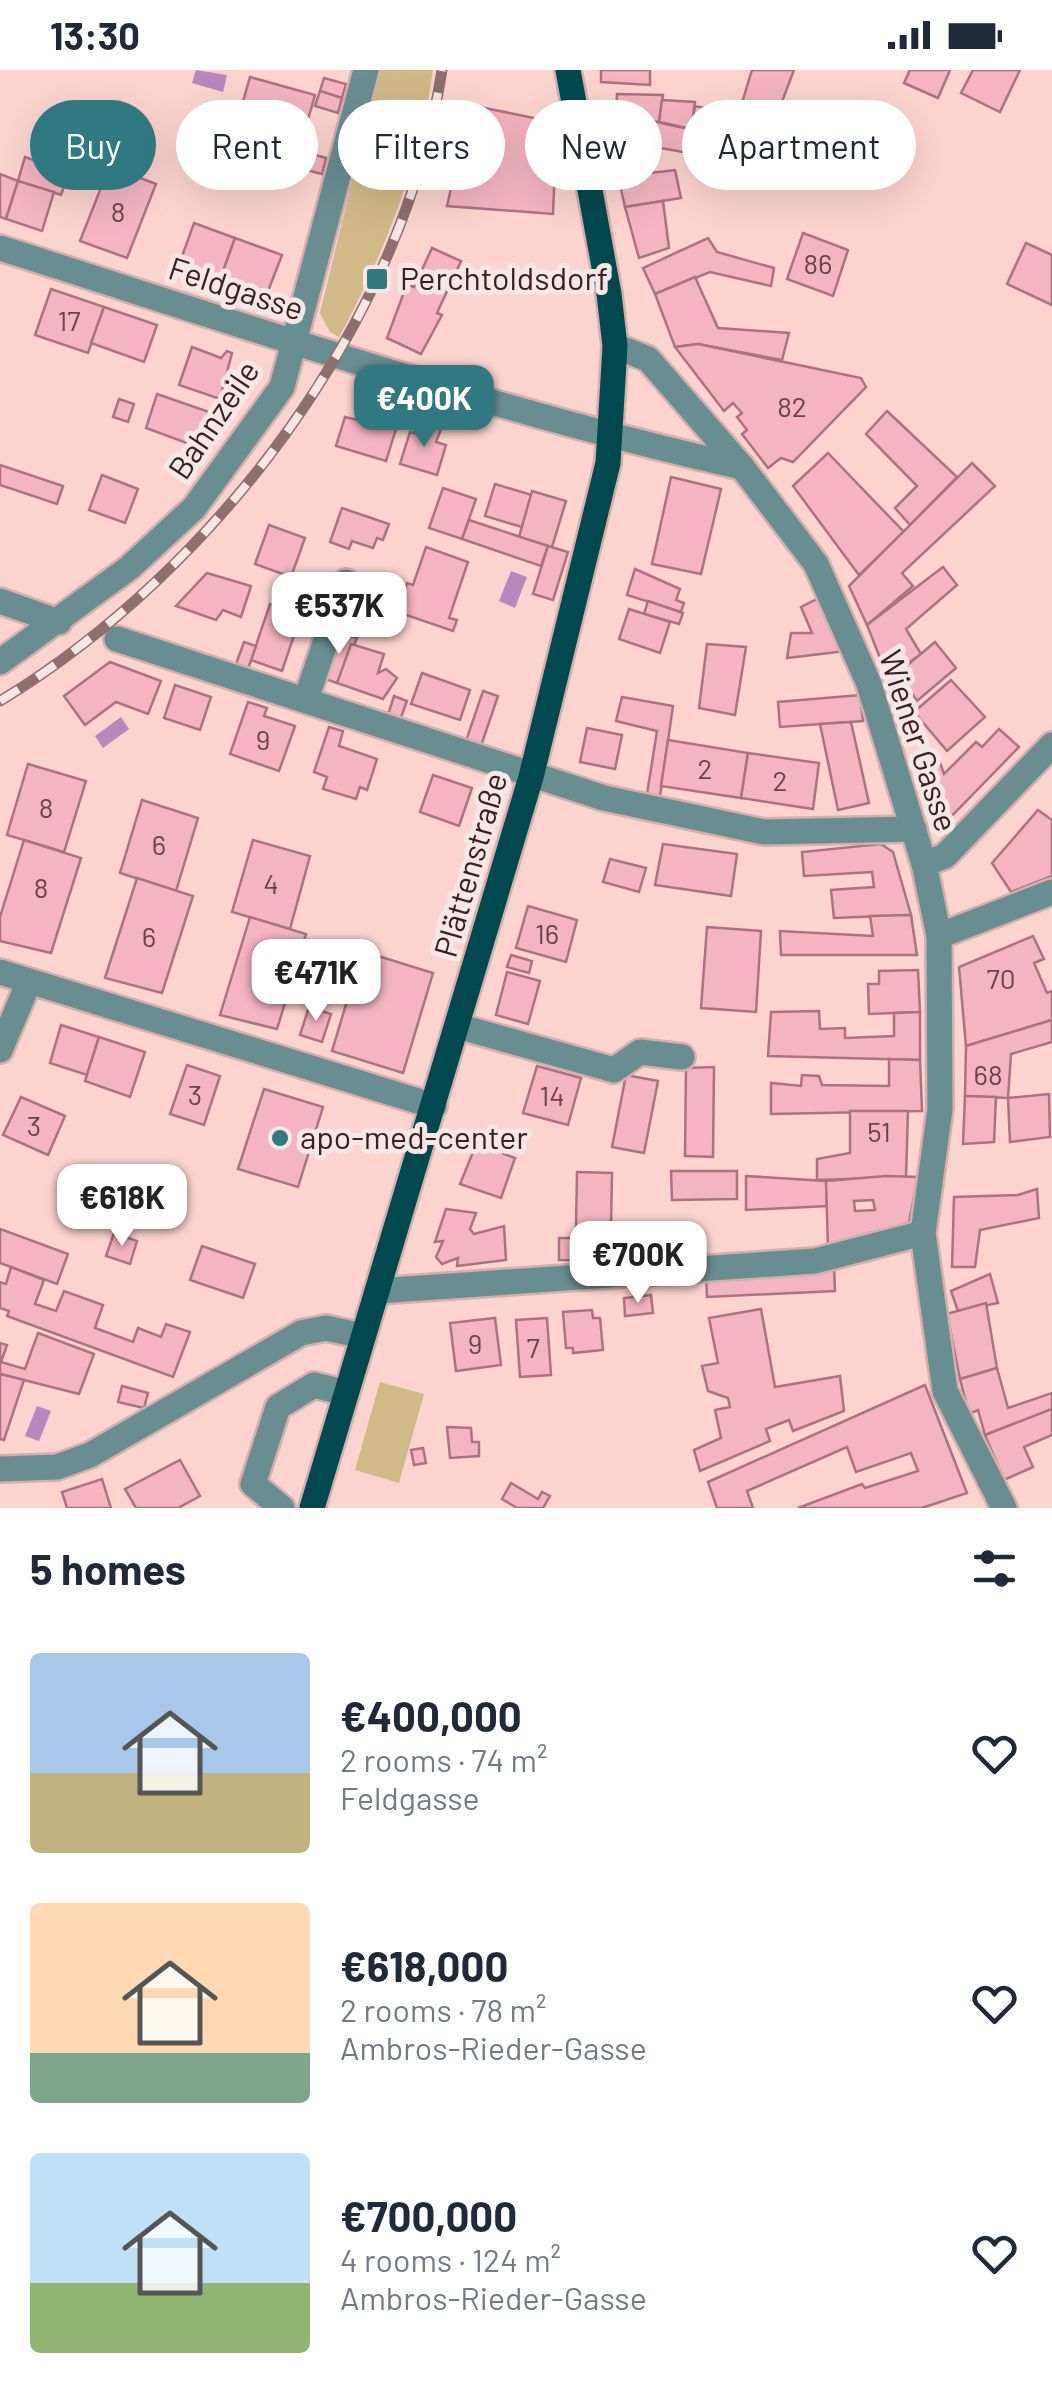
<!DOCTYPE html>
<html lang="en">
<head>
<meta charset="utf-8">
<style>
  body { margin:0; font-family:Barlow,sans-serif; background:#f6f6f7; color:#1f2937; height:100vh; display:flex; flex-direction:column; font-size:38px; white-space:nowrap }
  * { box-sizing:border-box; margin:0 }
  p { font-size:32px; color:#747a83 }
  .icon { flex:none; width:55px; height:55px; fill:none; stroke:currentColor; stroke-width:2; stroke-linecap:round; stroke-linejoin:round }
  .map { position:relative; height:1438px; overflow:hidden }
  .sheet { display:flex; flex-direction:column; background:#fff; flex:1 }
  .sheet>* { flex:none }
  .banner { position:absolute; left:30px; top:30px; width:992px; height:90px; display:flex; gap:20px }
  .price { position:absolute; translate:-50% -85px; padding:0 22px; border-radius:20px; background:#fff; color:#222; font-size:32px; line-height:65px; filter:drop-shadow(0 2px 5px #0008) }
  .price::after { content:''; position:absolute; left:50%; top:60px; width:30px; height:22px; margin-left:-15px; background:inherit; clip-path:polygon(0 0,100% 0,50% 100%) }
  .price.on { background:#317981; color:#fff }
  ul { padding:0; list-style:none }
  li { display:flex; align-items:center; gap:30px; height:250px; padding:0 30px }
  li span { display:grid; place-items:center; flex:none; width:280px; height:200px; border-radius:10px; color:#555 }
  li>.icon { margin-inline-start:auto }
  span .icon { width:120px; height:120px; fill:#fffc; stroke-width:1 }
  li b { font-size:42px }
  h2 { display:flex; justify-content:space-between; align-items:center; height:120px; padding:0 30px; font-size:42px }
  .tag { padding:0 35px; border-radius:45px; background:#fff; box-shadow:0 10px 40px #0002; font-size:35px; line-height:90px }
  .tag.on { background:#317981; color:#fff }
  .status { display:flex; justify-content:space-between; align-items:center; height:70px; padding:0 50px; background:#fff; direction:ltr }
  .status svg { height:28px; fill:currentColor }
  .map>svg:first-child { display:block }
  .green { fill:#d1b988 }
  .water { fill:#b888bc }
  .building { fill:#f4b4c2; stroke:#ad7280; stroke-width:2.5; fill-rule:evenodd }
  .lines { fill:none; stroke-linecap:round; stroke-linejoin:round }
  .minor-casing { stroke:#d5afac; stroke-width:30 }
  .major-casing { stroke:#d5afac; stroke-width:30 }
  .minor { stroke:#698e92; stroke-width:25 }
  .major { stroke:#02494f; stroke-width:25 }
  .rail-casing { stroke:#8f6f6d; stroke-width:11 }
  .rail { stroke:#f5e7e6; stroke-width:8; stroke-dasharray:22; stroke-linecap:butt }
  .poi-dot { fill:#317981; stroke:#f5e7e6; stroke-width:4 }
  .labels { text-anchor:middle; stroke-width:10; stroke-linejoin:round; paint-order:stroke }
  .number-label { font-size:28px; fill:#684548 }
  .poi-label { font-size:32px; fill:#39201f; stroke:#f5e7e6; text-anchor:start }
  .street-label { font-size:32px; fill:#39201f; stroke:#f5e7e6 }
</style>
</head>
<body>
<div class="status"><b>13:30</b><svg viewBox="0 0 49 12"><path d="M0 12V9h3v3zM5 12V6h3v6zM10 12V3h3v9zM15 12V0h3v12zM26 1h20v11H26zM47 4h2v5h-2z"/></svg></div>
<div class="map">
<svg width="1052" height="1438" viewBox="0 0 1052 1438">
  <rect width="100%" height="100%" fill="#fcd3cf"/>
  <g class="green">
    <path d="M379,0H433C420,94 384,184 339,267L330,262L320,243Z"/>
    <path d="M380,1312L424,1324L399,1413L355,1400Z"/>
  </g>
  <g class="water">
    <path d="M196,0L227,5L223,22L192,13Z"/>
    <path d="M511,501L527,507L515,538L499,531Z"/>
    <path d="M121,647L129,659L103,678L95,666Z"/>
    <path d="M37,1336L51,1341L39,1371L25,1366Z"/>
  </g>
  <g class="building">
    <path d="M601,0H650V15L601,12Z"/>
    <path d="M752,0H794L775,50L741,36Z"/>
    <path d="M910,0H950L938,28L904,13Z"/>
    <path d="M973,0H1020L1000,42L961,23Z"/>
    <path d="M250,7L315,25L305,60L240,42Z"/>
    <path d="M324,8L346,14L342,28L320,21Z"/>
    <path d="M320,21L342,28L338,43L315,36Z"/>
    <path d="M617,24L663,25L659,52L616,50Z"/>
    <path d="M662,30L695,32L691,59L659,52Z"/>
    <path d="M470,35L549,51L555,97L553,144L447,136Z"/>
    <path d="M695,36L727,43L721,66L691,59Z"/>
    <path d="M616,50L652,51L649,76L632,75V90L614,91Z"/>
    <path d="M652,51L744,71L740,92L649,76Z"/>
    <path d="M300,81L326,88L322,104L295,97Z"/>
    <path d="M25,87L69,103L61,125L18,111Z"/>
    <path d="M639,91L641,104L675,100L681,128L625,137L615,93Z"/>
    <path d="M115,98L156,114L127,188L80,171L104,110L110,112Z"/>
    <path d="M0,104L18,111L6,149L0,147Z"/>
    <path d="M18,111L54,122L42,161L6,149Z"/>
    <path d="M663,131L669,178L639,188L625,137Z"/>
    <path d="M194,153L235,168L221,207L180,192Z"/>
    <path d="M803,163L848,180L833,226L787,209Z"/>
    <path d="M235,168L282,185L267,224L221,207Z"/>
    <path d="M708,168L717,182L774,198L771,216L710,202L655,224L643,198Z"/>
    <path d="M1026,173L1052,185V235L1007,214Z"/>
    <path d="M432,178L461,191L437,243L442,245L421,284L387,268L407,214L414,217Z"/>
    <path d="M695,207L718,258L789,263L782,290L698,274L675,277L655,224Z"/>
    <path d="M51,219L104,237L88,283L35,265Z"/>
    <path d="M104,237L157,255L144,292L91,273Z"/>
    <path d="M698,274L861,308L866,317L793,392L781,388L768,398L742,364L747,360L737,347L742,343L733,333L724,341L675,277Z"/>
    <path d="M192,277L221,288L227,281L232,283L220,329L179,315Z"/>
    <path d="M157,324L212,343L200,378L146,358Z"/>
    <path d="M119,329L134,334L128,352L113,347Z"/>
    <path d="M395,329L406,332L400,353L389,350Z"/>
    <path d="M887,341L957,407L910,455L895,438L917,416L866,364Z"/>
    <path d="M345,347L396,359L386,391L336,376Z"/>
    <path d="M421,353L441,359L436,372L446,375L437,405L400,394L410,362L418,364Z"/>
    <path d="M828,383L904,462L859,505L793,416Z"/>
    <path d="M972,393L995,416L902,503L913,516L867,555L849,516Z"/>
    <path d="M0,395L63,416L57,434L0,415Z"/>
    <path d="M102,405L138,419L125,453L89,440Z"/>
    <path d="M671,407L721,419L701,504L652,494Z"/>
    <path d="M495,414L532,425L522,457L485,446Z"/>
    <path d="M443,418L476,429L462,469L429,458Z"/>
    <path d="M532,421L566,431L552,477L519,467Z"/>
    <path d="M342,438L389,454L383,470L377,468L373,478L352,471L349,479L330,472Z"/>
    <path d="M469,450L548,476L541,496L462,469Z"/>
    <path d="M269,455L305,468L291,507L255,494Z"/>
    <path d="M548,476L568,482L553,530L533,524Z"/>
    <path d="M426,477L468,492L449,548L457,550L453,561L392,540L389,551L367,543L377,515L403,524L407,513L413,515Z"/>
    <path d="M943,497L957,515L906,559L921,584L888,608L867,555Z"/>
    <path d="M635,499L680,519L676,530L684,533L681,542L627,525Z"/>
    <path d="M207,503L251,516L241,547L223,540L216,550L176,536Z"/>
    <path d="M821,527L846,581L787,588L791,563H812L801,537Z"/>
    <path d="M648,531L683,543L679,554L644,544Z"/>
    <path d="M270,534L301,545L282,601L251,590Z"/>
    <path d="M629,539L670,552L660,583L619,569Z"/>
    <path d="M338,562L357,568L337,613L322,608Z"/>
    <path d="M244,572L256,576L248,599L236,594Z"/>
    <path d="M935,572L956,598L917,631L898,603Z"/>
    <path d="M351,574L384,584L378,603L386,599L397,608L383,629L337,613Z"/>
    <path d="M707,574L746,577L735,645L699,638Z"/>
    <path d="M110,592L161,611L148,644L116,632L85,655L64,626Z"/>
    <path d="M422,603L470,620L460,650L411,634Z"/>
    <path d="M951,610L985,647L947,681L914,642Z"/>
    <path d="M175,615L211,627L200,660L164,648Z"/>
    <path d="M483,621L498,626L481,676L466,671Z"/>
    <path d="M860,625L863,651L780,657L778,632Z"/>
    <path d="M394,626L407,631L400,650L388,645Z"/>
    <path d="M622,627L673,636L660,726L647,724L657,661L616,651Z"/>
    <path d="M248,632L267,638L264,646L295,656L279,701L230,684Z"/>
    <path d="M851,652L869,733L838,740L820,654Z"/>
    <path d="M329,657L343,661L339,676L377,689L367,720L360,717L356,729L323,719L327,707L314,702Z"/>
    <path d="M587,658L622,665L615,699L580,692Z"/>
    <path d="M999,659L1019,677L941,757L932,753L917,700L938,687L944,704L976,672L982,677Z"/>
    <path d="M668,670L748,683L741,728L661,716Z"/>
    <path d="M748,683L819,693L813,739L741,728Z"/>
    <path d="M28,694L86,711L64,782L7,765Z"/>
    <path d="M433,705L472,718L459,756L420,742Z"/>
    <path d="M142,730L198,748L176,821L120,803Z"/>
    <path d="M1038,740L1052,750V806L1011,822L992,793Z"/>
    <path d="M24,770L81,788L51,883L0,871V847Z"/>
    <path d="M253,770L310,786L290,859L232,842Z"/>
    <path d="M663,774L737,784L731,826L655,815Z"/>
    <path d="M881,774L893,782L911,845L834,848L831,820L874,817L872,802L804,806L802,782Z"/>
    <path d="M610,789L646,798L639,822L603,812Z"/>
    <path d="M137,808L193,826L162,923L105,908Z"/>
    <path d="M528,836L577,850L566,892L516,878Z"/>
    <path d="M911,845L917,885H781L780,861L873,866L870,846Z"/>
    <path d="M250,847L306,864L277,959L220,945Z"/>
    <path d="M707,857L761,861L756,942L701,938Z"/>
    <path d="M1033,866L1044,889L1034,893L1047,923L1052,921V950L966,976L959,897Z"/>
    <path d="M362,881L433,903L403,1003L332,981Z"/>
    <path d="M511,885L532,891L529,903L507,897Z"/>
    <path d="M918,900L920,942L869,944L868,914H879V901Z"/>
    <path d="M507,902L540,911L528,954L496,945Z"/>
    <path d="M309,937L331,944L322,972L300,965Z"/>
    <path d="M819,941L820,959L845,958V968L894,966V943L920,942V990L768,986L771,942Z"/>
    <path d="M1052,950V972L1011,984L1008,1028L965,1026L966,976Z"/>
    <path d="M61,955L99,967L87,1005L50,993Z"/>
    <path d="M99,967L145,982L130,1027L85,1011Z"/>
    <path d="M889,989L920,990L922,1041L771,1044V1013L801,1016L802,1005L819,1006L822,1015L889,1016Z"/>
    <path d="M187,995L220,1006L204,1055L170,1044Z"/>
    <path d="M537,996L581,1008L568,1055L523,1043Z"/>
    <path d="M714,997L713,1087L685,1086L686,998Z"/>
    <path d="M626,1005L658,1011L644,1083L612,1077Z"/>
    <path d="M264,1019L323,1037L298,1117L238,1099Z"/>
    <path d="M1049,1024L1050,1067L1010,1072L1008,1028Z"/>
    <path d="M965,1026L996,1027L994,1072L963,1074Z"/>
    <path d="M21,1027L65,1046L48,1085L3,1065Z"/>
    <path d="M850,1041H908L906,1107L817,1110V1089L850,1083Z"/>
    <path d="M482,1060L509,1069L504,1084L515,1088L501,1128L460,1114Z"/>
    <path d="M671,1101H737V1129L672,1130Z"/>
    <path d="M577,1102L612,1103L611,1157L576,1156Z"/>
    <path d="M746,1106L826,1111L827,1136L746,1140Z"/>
    <path d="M886,1106L918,1107L907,1162L828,1178L826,1111ZM873,1130L875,1140L855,1141L854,1131Z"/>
    <path d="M1037,1119L1039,1148L980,1160L975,1197H952L954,1127L1018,1125Z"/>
    <path d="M446,1139L476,1143L470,1159L474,1164L504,1156L506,1190L457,1196L458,1188L442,1194L436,1187L443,1171L435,1172Z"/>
    <path d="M0,1159L68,1184L57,1214L0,1193Z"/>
    <path d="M114,1163L137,1171L130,1194L106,1186Z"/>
    <path d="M559,1168H640V1191L559,1190Z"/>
    <path d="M202,1176L255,1194L243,1228L190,1210Z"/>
    <path d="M11,1197L44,1210L35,1234L56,1241L64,1221L103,1235L95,1258L133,1272L138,1258L161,1267L166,1254L190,1262L173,1307L7,1246L9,1241L0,1238V1212L6,1214Z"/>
    <path d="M834,1197L835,1221L707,1227L706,1203Z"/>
    <path d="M990,1204L998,1233L958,1241L951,1221Z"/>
    <path d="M651,1225L653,1243L625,1246L624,1228Z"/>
    <path d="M986,1233L997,1298L960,1309L947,1244Z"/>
    <path d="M761,1239L775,1317L840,1306L844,1341L793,1361L789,1350L766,1359L770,1371L700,1401L694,1380L721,1368L715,1340L730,1337L728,1328L708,1321L702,1296L718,1293L709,1248Z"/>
    <path d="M592,1240L593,1248H600L603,1280L573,1283V1278H566L563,1242Z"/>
    <path d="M495,1248L501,1295L456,1301L450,1253Z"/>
    <path d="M547,1248L551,1305L520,1307L516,1250Z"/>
    <path d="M38,1263L94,1284L79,1324L0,1304V1273L7,1275L1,1292L25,1299Z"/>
    <path d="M997,1298L1008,1338L1052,1323V1339L985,1365L978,1340L969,1344L960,1309Z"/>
    <path d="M0,1304L24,1310L4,1370L0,1369Z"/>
    <path d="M925,1315L967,1423L922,1438H798L862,1414L865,1418L918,1401L911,1383L856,1402L847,1377L747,1421L753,1438H717L708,1412Z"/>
    <path d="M122,1316L148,1323L144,1338L118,1332Z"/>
    <path d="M1052,1339V1365L1024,1377L1033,1397L1004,1410L985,1365Z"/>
    <path d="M447,1357L471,1358L472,1372H479V1386L450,1388Z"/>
    <path d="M423,1378L426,1393L414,1395L411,1380Z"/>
    <path d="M180,1390L200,1426L178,1438H136L125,1419Z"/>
    <path d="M102,1409L111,1438H67L62,1422Z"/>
    <path d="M511,1413L538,1429L542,1422L550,1426L543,1438H517L502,1429Z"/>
  </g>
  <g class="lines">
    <g class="minor-casing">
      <g id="minor">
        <path d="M0,178C246,256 490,340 742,397"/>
        <path d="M615,276L648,289L742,397L816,494L869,614L924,794L939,866L940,1039L923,1163L945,1321L1004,1438"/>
        <path d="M0,531L59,552"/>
        <path d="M117,569L604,728L764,762L914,759"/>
        <path d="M0,592L129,498L194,438L282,317L366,0"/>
        <path d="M306,629L346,512"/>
        <path d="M924,794L945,786L1052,675"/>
        <path d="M939,866L1052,822"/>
        <path d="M0,902L434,1036"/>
        <path d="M457,956L614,1000L640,982L682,987"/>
        <path d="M0,980L29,912"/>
        <path d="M377,1221L815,1191L923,1163"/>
        <path d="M0,1399L57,1397L90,1385L301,1263L326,1258L363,1266"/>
        <path d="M282,1438L253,1414L278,1337L314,1315L346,1323"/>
      </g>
    </g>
    <g class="major-casing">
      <path id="major" d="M312,1438L531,707L608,393L615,276L609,224L568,0"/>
    </g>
    <use href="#minor" class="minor"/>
    <use href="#major" class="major"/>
    <g class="rail-casing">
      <path id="rail" d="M0,631C216,500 403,253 442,0"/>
    </g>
    <use href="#rail" class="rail"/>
  </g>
  <g class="poi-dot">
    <rect x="365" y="197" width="24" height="24" rx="5"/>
    <circle cx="280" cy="1068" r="10"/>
  </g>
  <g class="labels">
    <g class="number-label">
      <text x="118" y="152">8</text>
      <text x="818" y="204">86</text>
      <text x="69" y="261">17</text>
      <text x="792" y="347">82</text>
      <text x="263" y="680">9</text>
      <text x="705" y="709">2</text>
      <text x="780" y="721">2</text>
      <text x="46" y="748">8</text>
      <text x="159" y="785">6</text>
      <text x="271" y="824">4</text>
      <text x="41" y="828">8</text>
      <text x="547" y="874">16</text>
      <text x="149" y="877">6</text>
      <text x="1001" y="919">70</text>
      <text x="988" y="1015">68</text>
      <text x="195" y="1035">3</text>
      <text x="552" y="1036">14</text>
      <text x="34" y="1066">3</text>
      <text x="879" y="1072">51</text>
      <text x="475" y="1284">9</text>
      <text x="533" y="1288">7</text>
    </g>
    <g class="poi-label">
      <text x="400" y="220">Perchtoldsdorf</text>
      <text x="300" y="1079">apo-med-center</text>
    </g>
    <g class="street-label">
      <text transform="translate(236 219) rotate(18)" y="11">Feldgasse</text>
      <text transform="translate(214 350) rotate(-56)" y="11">Bahnzeile</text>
      <text transform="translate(918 671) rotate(72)" y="11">Wiener Gasse</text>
      <text transform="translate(471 795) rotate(-74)" y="11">Plättenstraße</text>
    </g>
  </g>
</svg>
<b class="price on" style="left:424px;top:380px">€400K</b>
<b class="price" style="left:339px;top:587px">€537K</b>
<b class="price" style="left:316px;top:954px">€471K</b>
<b class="price" style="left:122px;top:1179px">€618K</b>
<b class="price" style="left:638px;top:1236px">€700K</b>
<div class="banner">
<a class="tag on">Buy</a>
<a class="tag">Rent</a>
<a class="tag">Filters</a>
<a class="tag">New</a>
<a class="tag">Apartment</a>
</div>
</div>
<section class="sheet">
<h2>5 homes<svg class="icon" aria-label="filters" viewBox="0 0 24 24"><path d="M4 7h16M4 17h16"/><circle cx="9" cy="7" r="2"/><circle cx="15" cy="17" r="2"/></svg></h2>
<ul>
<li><span style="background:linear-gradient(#a9c7e8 60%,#c2b280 0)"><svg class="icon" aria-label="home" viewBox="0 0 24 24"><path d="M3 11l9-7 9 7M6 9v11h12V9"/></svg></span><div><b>€400,000</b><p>2 rooms · 74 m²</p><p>Feldgasse</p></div><svg class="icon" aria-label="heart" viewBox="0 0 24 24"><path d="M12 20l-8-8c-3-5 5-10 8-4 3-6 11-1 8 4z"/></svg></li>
<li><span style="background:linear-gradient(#ffd9b3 75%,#7fa58c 0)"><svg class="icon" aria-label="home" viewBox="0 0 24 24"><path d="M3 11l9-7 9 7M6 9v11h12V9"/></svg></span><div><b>€618,000</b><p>2 rooms · 78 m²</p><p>Ambros-Rieder-Gasse</p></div><svg class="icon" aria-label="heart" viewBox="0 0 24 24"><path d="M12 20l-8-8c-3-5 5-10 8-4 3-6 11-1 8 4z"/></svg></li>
<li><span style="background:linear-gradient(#bfe0f5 65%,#8fb573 0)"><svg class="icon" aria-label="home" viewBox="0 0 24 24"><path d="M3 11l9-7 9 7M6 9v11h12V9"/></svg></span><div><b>€700,000</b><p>4 rooms · 124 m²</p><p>Ambros-Rieder-Gasse</p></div><svg class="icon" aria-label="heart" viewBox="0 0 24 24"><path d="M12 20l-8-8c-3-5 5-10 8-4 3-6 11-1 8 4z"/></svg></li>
</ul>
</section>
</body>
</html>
